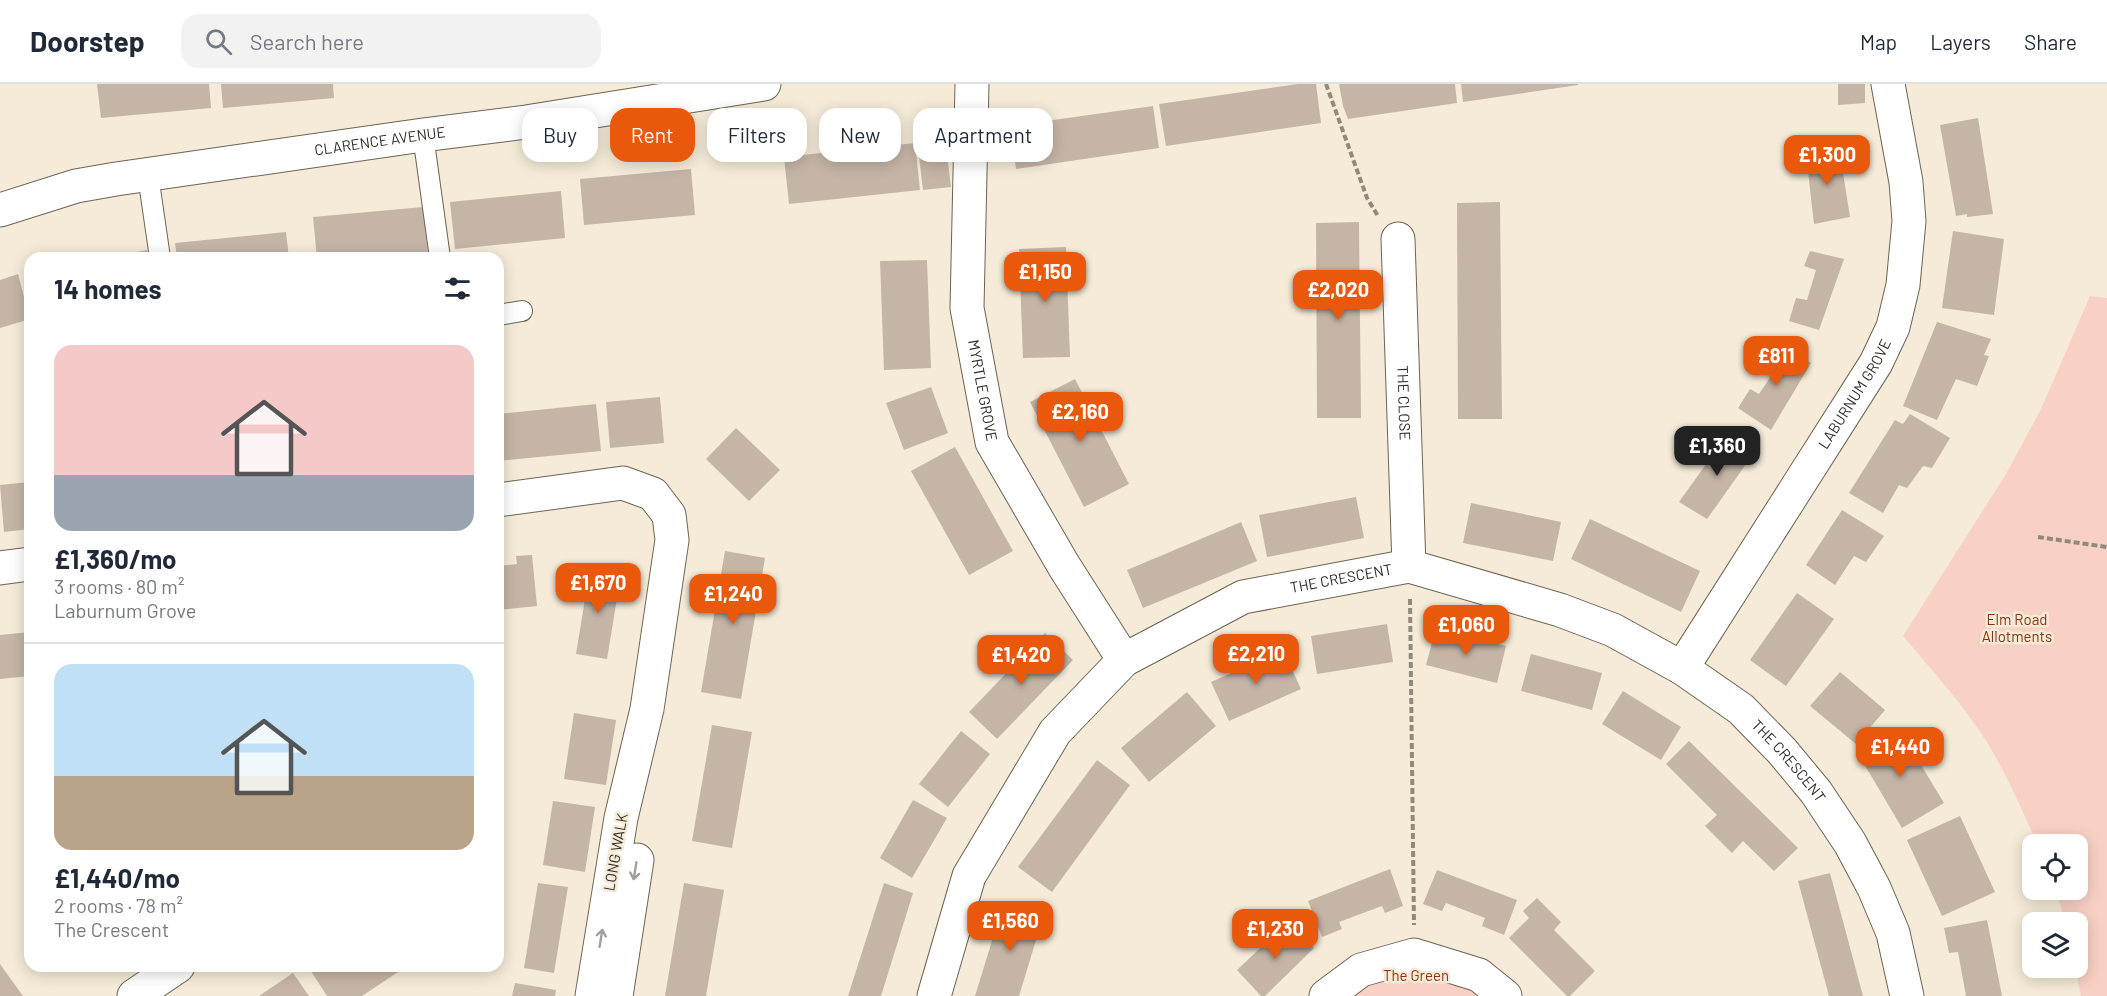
<!DOCTYPE html>
<html lang="en">
<head>
<meta charset="utf-8">
<style>
  body { margin:0; font-family:Barlow,sans-serif; background:#f2f2f3; color:#1f2937; height:100vh; display:flex; flex-direction:column; font-size:22px; white-space:nowrap }
  * { box-sizing:border-box; margin:0 }
  p { font-size:20px; color:#747a83 }
  .icon { flex:none; width:33px; height:33px; fill:none; stroke:currentColor; stroke-width:2; stroke-linecap:round; stroke-linejoin:round }
  .map { position:relative; flex:1; overflow:hidden }
  .sheet { position:absolute; left:24px; top:168px; width:480px; height:720px; display:flex; flex-direction:column; background:#fff; border-radius:18px; box-shadow:0 3px 15px #0003 }
  .sheet>* { flex:none }
  .guide { position:absolute; left:522px; top:24px; width:570px; height:54px; display:flex; gap:12px }
  .buttons { position:absolute; left:2022px; top:750px; display:grid; gap:12px }
  .buttons a { display:grid; place-items:center; width:66px; height:66px; border-radius:12px; background:#fff; box-shadow:0 3px 15px #0003; font-size:30px }
  .price { position:absolute; translate:-50% -51px; padding:0 14px; border-radius:12px; background:#ea580c; color:#fff; font-size:20px; line-height:39px; filter:drop-shadow(0 2px 3px #0008) }
  .price::after { content:''; position:absolute; left:50%; top:36px; width:18px; height:14px; margin-left:-9px; background:inherit; clip-path:polygon(0 0,100% 0,50% 100%) }
  .price.selected { background:#222; color:#fff }
  ul { padding:0; list-style:none }
  li { display:grid; align-content:center; gap:12px; height:318px; padding:0 30px }
  li+li { border-top:2px solid #e0e1e3 }
  li span { display:grid; place-items:center; height:186px; border-radius:18px; color:#555 }
  li>.icon { margin-inline-start:auto }
  span .icon { width:108px; height:108px; fill:#fffc; stroke-width:1 }
  li b { font-size:26px }
  h2 { display:flex; justify-content:space-between; align-items:center; height:72px; padding:0 30px; font-size:26px }
  .tag { padding:0 21px; border-radius:18px; background:#fff; box-shadow:0 3px 15px #0003; font-size:21px; line-height:54px }
  .tag.selected { background:#ea580c; color:#fff }
  header { display:flex; align-items:center; gap:36px; box-sizing:border-box; height:84px; padding:0 30px; background:#fff; border-bottom:2px solid #e0e1e3 }
  header strong { font-size:28px }
  nav { display:flex; gap:33px; margin-inline-start:auto; font-size:21px }
  .search { width:420px; height:54px; background:#f2f2f3; display:flex; align-items:center; gap:15px; box-sizing:border-box; padding:0 21px; border-radius:18px; color:#747a83; font-size:22px }
  .map>svg:first-child { display:block }
  .green { fill:#f9d1c4 }
  .building { fill:#c5b5a7 }
  .lines { fill:none; stroke-linecap:round; stroke-linejoin:round }
  .lane-casing { stroke:#6c6453; stroke-width:22 }
  .street-casing { stroke:#6c6453; stroke-width:35 }
  .secondary-casing { stroke:#6c6453; stroke-width:35 }
  .path { stroke:#90897c; stroke-width:4; stroke-dasharray:6 3; stroke-linecap:butt }
  .lane { stroke:#fff; stroke-width:20 }
  .street { stroke:#fff; stroke-width:33 }
  .secondary { stroke:#fff; stroke-width:33 }
  .oneway { stroke:#a1a09c }
  .labels { text-anchor:middle; stroke-width:5; stroke-linejoin:round; paint-order:stroke }
  .street-label { font-size:15px; fill:#2f2b24; stroke:#f5ebd8 }
  .park-label { font-size:15px; fill:#8c3412; stroke:#f5ebd8 }
</style>
</head>
<body>
<header>
<strong>Doorstep</strong>
<div class="search"><svg class="icon" aria-label="search" viewBox="0 0 24 24"><circle cx="10" cy="10" r="6"/><path d="M15 15l6 6"/></svg>Search here</div>
<nav><a>Map</a><a>Layers</a><a>Share</a></nav>
</header>
<div class="map">
<svg width="2107" height="912" viewBox="0 0 2107 912">
  <rect width="100%" height="100%" fill="#f5ebd8"/>
  <g class="green">
    <path d="M2090,212L2107,214V912H2081L2075,884H2078V838H2065L2056,806H2078V760H2037C2021,723 2004,684 1981,649C1958,615 1930,584 1903,552L2006,390L2041,325Z"/>
    <path d="M1414,871L1505,912H1326Z"/>
  </g>
  <g class="building">
    <path d="M97,0H209L211,24L101,34Z"/>
    <path d="M221,0H333L334,14L223,24Z"/>
    <path d="M1298,0H1316L1321,39L1166,62L1159,20Z"/>
    <path d="M1339,0H1455L1457,19L1348,35L1343,22Z"/>
    <path d="M1461,0H1578V1L1463,18Z"/>
    <path d="M1838,0H1865V19L1838,21Z"/>
    <path d="M1153,22L1159,64L1016,85L1010,42Z"/>
    <path d="M1978,34L1993,130L1967,133V130L1956,132L1940,41Z"/>
    <path d="M945,54L951,103L923,106L917,56Z"/>
    <path d="M915,59L920,106L789,120L784,73Z"/>
    <path d="M1839,64L1850,133L1814,140L1806,70Z"/>
    <path d="M691,85L695,131L584,141L580,95Z"/>
    <path d="M561,107L565,154L455,165L450,118Z"/>
    <path d="M1500,118L1502,335H1458L1457,119Z"/>
    <path d="M423,123L428,169L374,174H317L313,133Z"/>
    <path d="M1359,138L1361,334H1317L1316,139Z"/>
    <path d="M1953,147L2004,155L1994,231L1942,224Z"/>
    <path d="M286,148L289,174H177L175,159Z"/>
    <path d="M1066,163L1070,273L1023,274L1019,165Z"/>
    <path d="M147,166L149,174H111V173Z"/>
    <path d="M1810,167L1844,175L1819,246L1789,237L1796,214L1807,216L1816,186L1804,182Z"/>
    <path d="M927,176L931,284L884,286L880,177Z"/>
    <path d="M18,190L30,235L0,244V196Z"/>
    <path d="M1937,238L1991,255L1984,271L1989,272L1977,302L1956,295L1937,336L1903,322Z"/>
    <path d="M1777,260L1811,279L1771,346L1738,324L1750,305L1759,310L1775,286L1765,281Z"/>
    <path d="M1075,295L1129,400L1084,423L1030,318Z"/>
    <path d="M931,303L948,349L904,366L886,319Z"/>
    <path d="M660,313L664,359L610,364L606,318Z"/>
    <path d="M596,320L601,367L498,377V330Z"/>
    <path d="M1910,330L1950,354L1932,384L1923,382L1907,404L1899,401L1883,429L1849,409L1895,336L1903,340Z"/>
    <path d="M736,344L780,386L749,417L706,375Z"/>
    <path d="M1727,351L1754,369L1707,435L1679,418Z"/>
    <path d="M955,363L1013,467L969,491L911,387Z"/>
    <path d="M30,398V445L4,448L0,401Z"/>
    <path d="M1356,413L1364,454L1267,473L1259,431Z"/>
    <path d="M1471,419L1561,438L1553,477L1463,459Z"/>
    <path d="M1842,426L1884,452L1866,478L1854,472L1835,501L1806,481Z"/>
    <path d="M1590,435L1700,487L1681,528L1571,475Z"/>
    <path d="M1241,438L1257,477L1143,524L1127,486Z"/>
    <path d="M725,467L765,474L741,615L701,608Z"/>
    <path d="M532,471L537,522L498,526V482L517,480L516,472Z"/>
    <path d="M590,485L621,490L607,575L576,570Z"/>
    <path d="M1797,509L1834,535L1786,602L1750,576Z"/>
    <path d="M1387,540L1393,578L1317,590L1311,552Z"/>
    <path d="M1436,544L1506,562L1497,599L1426,581Z"/>
    <path d="M30,548V592L0,595V551Z"/>
    <path d="M1045,549L1073,576L997,655L969,628Z"/>
    <path d="M1283,566L1301,605L1229,637L1211,598Z"/>
    <path d="M1531,570L1602,589L1592,626L1521,607Z"/>
    <path d="M1840,588L1885,626L1856,660L1810,622Z"/>
    <path d="M1623,607L1681,643L1661,676L1602,640Z"/>
    <path d="M1187,608L1216,642L1149,698L1121,664Z"/>
    <path d="M574,629L616,636L606,701L564,695Z"/>
    <path d="M712,641L752,648L732,764L692,757Z"/>
    <path d="M1898,643L1944,719L1902,744L1857,668Z"/>
    <path d="M961,647L990,670L948,723L919,700Z"/>
    <path d="M1689,657L1798,764L1774,787L1743,757L1732,769L1705,742L1717,731L1666,680Z"/>
    <path d="M1097,676L1130,701L1052,808L1018,783Z"/>
    <path d="M913,716L947,734L912,794L880,774Z"/>
    <path d="M553,717L595,723L585,788L543,781Z"/>
    <path d="M1960,732L1995,808L1942,832L1907,756Z"/>
    <path d="M1390,785L1403,822L1385,829L1382,822L1339,838L1342,845L1322,853L1308,817Z"/>
    <path d="M1437,786L1517,816L1504,851L1482,842L1485,834L1446,819L1442,827L1423,820Z"/>
    <path d="M1830,789L1863,912H1829L1798,797Z"/>
    <path d="M538,799L568,803L554,889L524,884Z"/>
    <path d="M684,799L724,806L706,912H665Z"/>
    <path d="M884,799L913,809L881,912H848Z"/>
    <path d="M1537,814L1561,838L1554,846L1595,887L1570,912H1567L1509,854L1529,834L1523,827Z"/>
    <path d="M1004,818L1044,830L1019,912H975Z"/>
    <path d="M1987,836L2002,912H1966L1958,868L1949,869L1944,844Z"/>
    <path d="M1288,838L1314,864L1265,912H1261L1237,886Z"/>
    <path d="M0,880L23,912H0Z"/>
    <path d="M319,882H407L362,912H327L311,887Z"/>
    <path d="M293,889L309,912H259Z"/>
    <path d="M515,899L556,906L555,912H512Z"/>
  </g>
  <g class="lines">
    <g class="lane-casing">
      <g id="lane">
        <path d="M423,51L440,174"/>
        <path d="M148,91L160,174"/>
        <path d="M498,231L522,227"/>
      </g>
    </g>
    <g class="street-casing">
      <g id="street">
        <path id="s1" d="M972,0L967,224L992,358L1064,482L1124,576"/>
        <path id="s2" d="M1398,155L1409,482"/>
        <path d="M498,416L623,399L653,410L669,431L672,456L647,625L621,734L592,912"/>
        <path d="M0,484L30,480"/>
        <path id="s3" d="M1682,584L1876,279L1893,243L1903,201L1909,137L1906,98L1888,0"/>
        <path d="M134,912L178,882"/>
        <path d="M616,912L637,776"/>
        <path id="s4" d="M934,912L969,792L1055,648L1124,576L1243,513L1409,482L1560,526L1613,546L1682,584L1741,625L1782,667L1816,708L1850,759L1874,804L1893,849L1907,912"/>
        <path d="M1326,912L1361,886L1414,871L1479,891L1505,912"/>
      </g>
    </g>
    <g class="secondary-casing">
      <g id="secondary">
        <path id="s5" d="M0,126L76,102L116,95L423,51L526,38L764,0"/>
      </g>
    </g>
    <g class="path">
      <path d="M1326,0L1367,114L1378,132"/>
      <path d="M2038,453L2107,463"/>
      <path d="M1410,515L1414,841"/>
    </g>
    <use href="#lane" class="lane"/>
    <use href="#street" class="street"/>
    <use href="#secondary" class="secondary"/>
  </g>
  <defs><path id="oneway-shaft" d="M-6 0H5M1.5-3L5.5 0L1.5 3" fill="none" stroke-width="1.6" stroke-linecap="round" stroke-linejoin="round" transform="scale(1.5)"/></defs>
  <g class="oneway">
    <use href="#oneway-shaft" transform="translate(635 787) rotate(99)"/>
    <use href="#oneway-shaft" transform="translate(601 854) rotate(-81)"/>
  </g>
  <g class="labels">
    <g class="street-label">
      <text dy="5" stroke="none"><textPath href="#s5" startOffset="387">CLARENCE AVENUE</textPath></text>
      <text dy="5" stroke="none"><textPath href="#s1" startOffset="308">MYRTLE GROVE</textPath></text>
      <text dy="5" stroke="none"><textPath href="#s3" startOffset="324">LABURNUM GROVE</textPath></text>
      <text dy="5" stroke="none"><textPath href="#s2" startOffset="164">THE CLOSE</textPath></text>
      <text dy="5" stroke="none"><textPath href="#s4" startOffset="627">THE CRESCENT</textPath></text>
      <text dy="5" stroke="none"><textPath href="#s4" startOffset="1131">THE CRESCENT</textPath></text>
      <text transform="translate(616 768) rotate(-80)" y="5">LONG WALK</text>
    </g>
    <g class="park-label">
      <text x="2017" y="541">Elm Road<tspan x="2017" dy="17">Allotments</tspan></text>
      <text x="1416" y="897">The Green</text>
    </g>
  </g>
</svg>
<div class="buttons">
<a><svg class="icon" aria-label="locate" viewBox="0 0 24 24"><circle cx="12" cy="12" r="6"/><path d="M12 2v4M12 18v4M2 12h4M18 12h4"/></svg></a>
<a><svg class="icon" aria-label="layers" viewBox="0 0 24 24"><path d="M12 4l9 5-9 5-9-5zM3 14l9 5 9-5"/></svg></a>
</div>
<b class="price" style="left:1827px;top:102px">£1,300</b>
<b class="price" style="left:1045px;top:219px">£1,150</b>
<b class="price" style="left:1338px;top:237px">£2,020</b>
<b class="price" style="left:1776px;top:303px">£811</b>
<b class="price" style="left:1080px;top:359px">£2,160</b>
<b class="price selected" style="left:1717px;top:393px">£1,360</b>
<b class="price" style="left:598px;top:530px">£1,670</b>
<b class="price" style="left:733px;top:541px">£1,240</b>
<b class="price" style="left:1466px;top:572px">£1,060</b>
<b class="price" style="left:1256px;top:601px">£2,210</b>
<b class="price" style="left:1021px;top:602px">£1,420</b>
<b class="price" style="left:1900px;top:694px">£1,440</b>
<b class="price" style="left:1010px;top:868px">£1,560</b>
<b class="price" style="left:1275px;top:876px">£1,230</b>
<div class="guide">
<a class="tag">Buy</a>
<a class="tag selected">Rent</a>
<a class="tag">Filters</a>
<a class="tag">New</a>
<a class="tag">Apartment</a>
</div>
<section class="sheet">
<h2>14 homes<svg class="icon" aria-label="filters" viewBox="0 0 24 24"><path d="M4 7h16M4 17h16"/><circle cx="9" cy="7" r="2"/><circle cx="15" cy="17" r="2"/></svg></h2>
<ul>
<li><span style="background:linear-gradient(#f6c9c9 70%,#9aa5b1 0)"><svg class="icon" aria-label="home" viewBox="0 0 24 24"><path d="M3 11l9-7 9 7M6 9v11h12V9"/></svg></span><div><b>£1,360/mo</b><p>3 rooms · 80 m²</p><p>Laburnum Grove</p></div></li>
<li><span style="background:linear-gradient(#bfe0f5 60%,#b9a48a 0)"><svg class="icon" aria-label="home" viewBox="0 0 24 24"><path d="M3 11l9-7 9 7M6 9v11h12V9"/></svg></span><div><b>£1,440/mo</b><p>2 rooms · 78 m²</p><p>The Crescent</p></div></li>
</ul>
</section>
</div>
</body>
</html>
